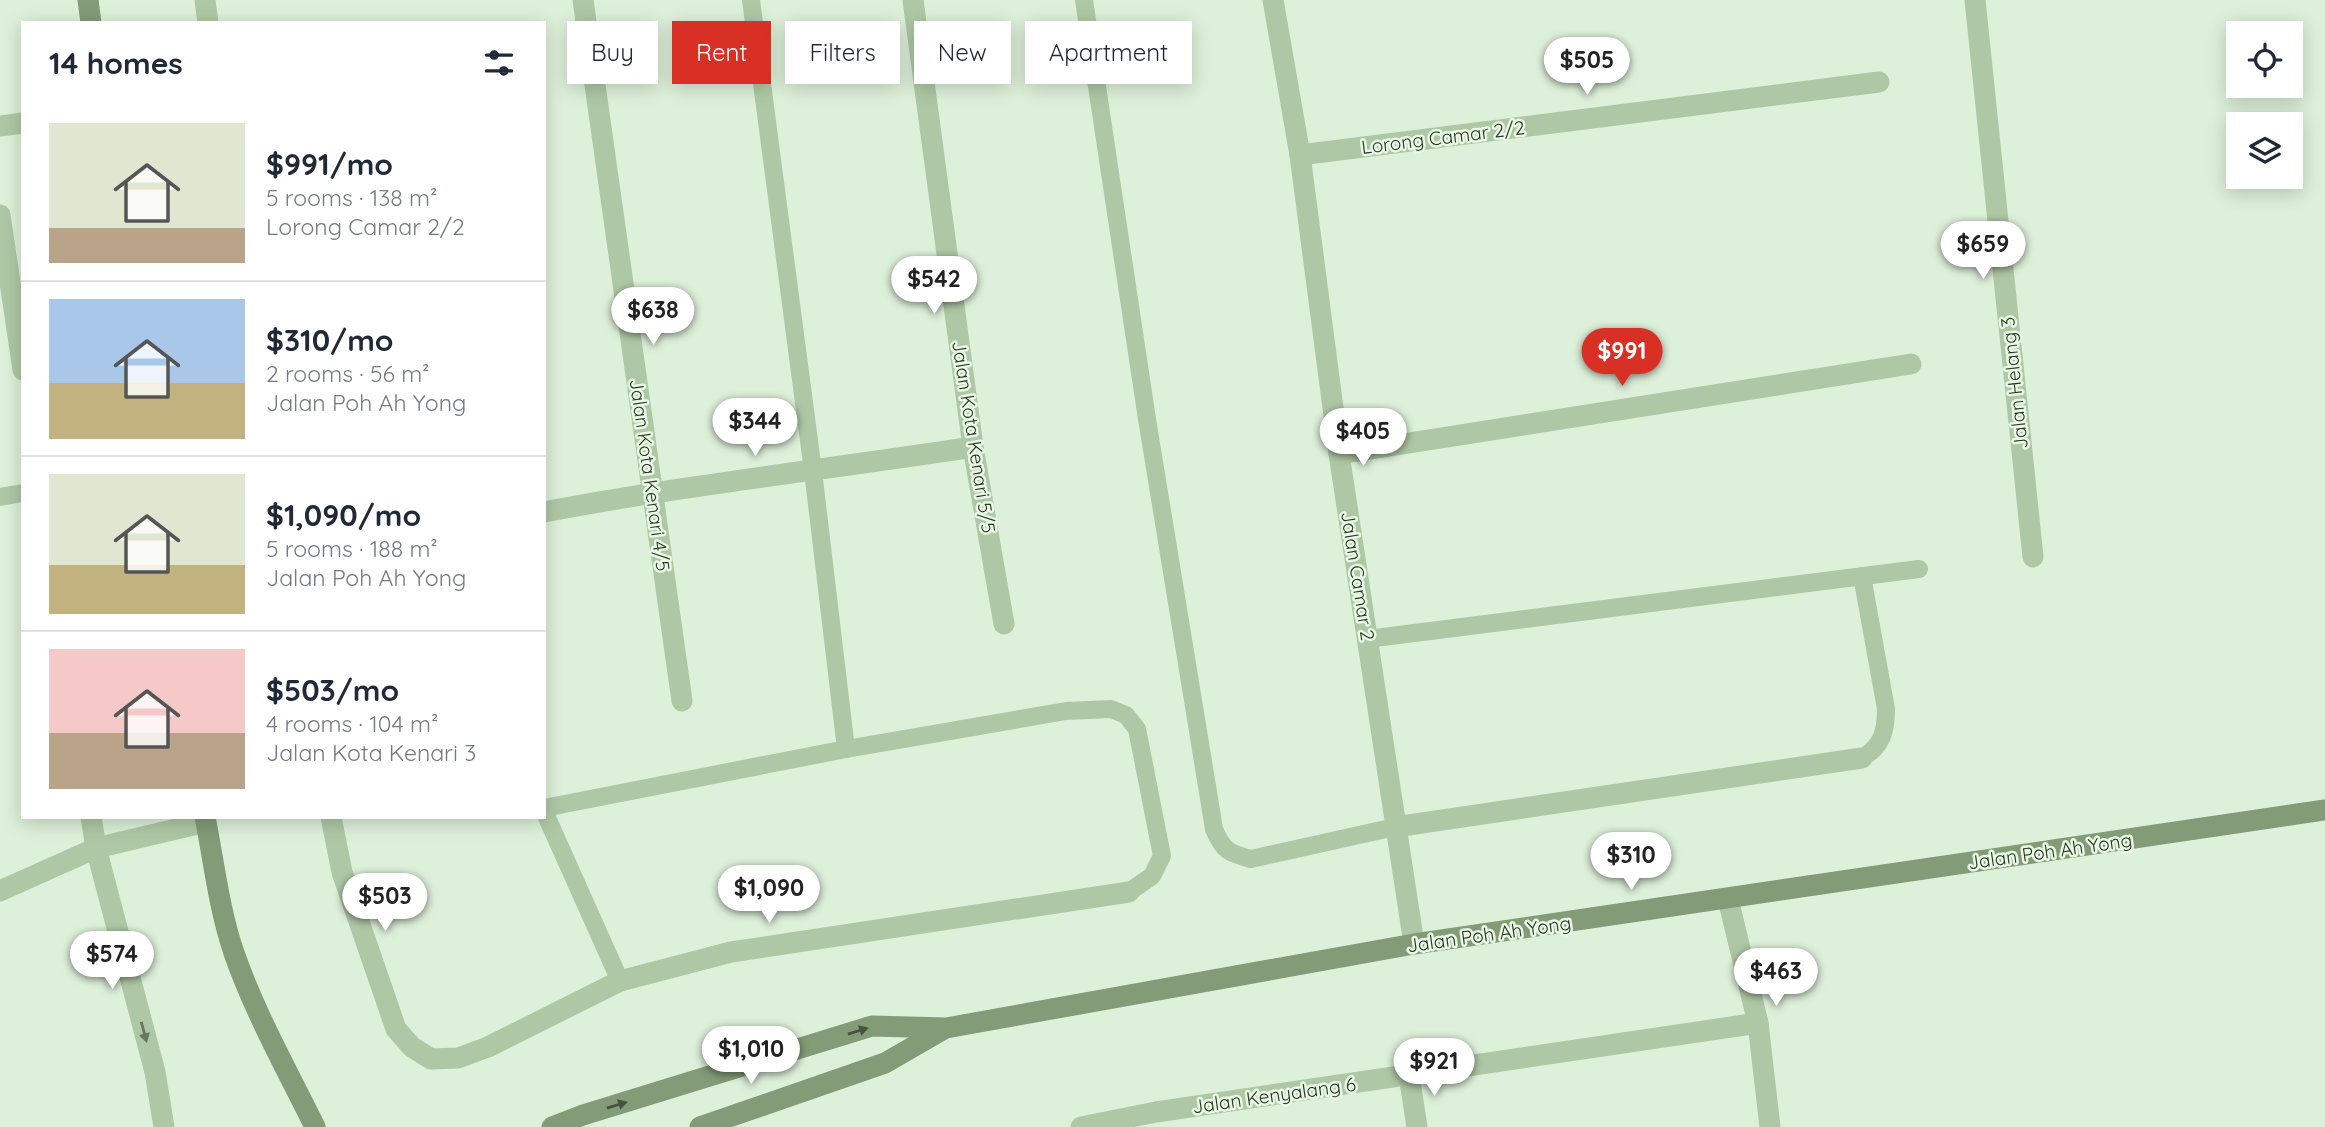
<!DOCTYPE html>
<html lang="en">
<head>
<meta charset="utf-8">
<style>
  body { margin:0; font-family:Quicksand,sans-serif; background:#f6f6f7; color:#1f2937; height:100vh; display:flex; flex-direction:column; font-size:26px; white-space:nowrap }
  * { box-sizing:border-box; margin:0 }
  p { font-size:23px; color:#747a83 }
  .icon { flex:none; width:38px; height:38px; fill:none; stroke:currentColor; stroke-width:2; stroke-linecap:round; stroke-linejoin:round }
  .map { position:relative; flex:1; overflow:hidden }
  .side { position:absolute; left:21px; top:21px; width:525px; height:798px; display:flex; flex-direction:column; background:#fff; border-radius:0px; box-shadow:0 4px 18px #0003 }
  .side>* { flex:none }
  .banner { position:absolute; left:567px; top:21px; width:665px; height:63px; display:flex; gap:14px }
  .buttons { position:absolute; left:2226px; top:21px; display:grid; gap:14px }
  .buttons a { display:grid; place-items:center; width:77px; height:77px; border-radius:0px; background:#fff; box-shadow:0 4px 18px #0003; font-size:35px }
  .price { position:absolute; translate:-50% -60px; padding:0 16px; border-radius:24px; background:#fff; color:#222; font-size:23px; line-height:46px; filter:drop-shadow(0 2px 4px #0008) }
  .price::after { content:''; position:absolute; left:50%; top:42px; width:21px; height:16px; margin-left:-10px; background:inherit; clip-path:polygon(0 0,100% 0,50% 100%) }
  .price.selected { background:#d93025; color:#fff }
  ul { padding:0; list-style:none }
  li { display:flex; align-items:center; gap:21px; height:175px; padding:0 28px }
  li+li { border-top:2px solid #e0e1e3 }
  li span { display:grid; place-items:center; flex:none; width:196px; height:140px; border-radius:0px; color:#555 }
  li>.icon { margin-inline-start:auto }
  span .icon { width:84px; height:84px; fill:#fffc; stroke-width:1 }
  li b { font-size:30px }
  h2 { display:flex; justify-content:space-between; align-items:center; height:84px; padding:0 28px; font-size:30px }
  .tag { padding:0 24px; border-radius:0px; background:#fff; box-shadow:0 4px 18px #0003; font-size:24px; line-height:63px }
  .tag.selected { background:#d93025; color:#fff }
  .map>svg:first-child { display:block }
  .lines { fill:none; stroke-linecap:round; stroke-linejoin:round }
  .lane { stroke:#aec8a5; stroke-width:18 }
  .street { stroke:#aec8a5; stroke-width:21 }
  .secondary { stroke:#839b77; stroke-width:21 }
  .oneway { fill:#45533e }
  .oneway2 { fill:#66775f }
  .labels { text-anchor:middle; stroke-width:5; stroke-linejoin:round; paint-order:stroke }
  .street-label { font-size:19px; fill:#2b3426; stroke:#e8f8e5 }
</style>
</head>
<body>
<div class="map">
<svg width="2325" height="1127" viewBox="0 0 2325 1127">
  <rect width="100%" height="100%" fill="#ddf0d9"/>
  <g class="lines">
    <g class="lane">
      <path d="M751,0L813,471L846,749"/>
      <path d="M1084,0L1147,419L1214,829C1223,851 1229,853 1251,859L1395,827"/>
      <path d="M0,497L23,493"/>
      <path d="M1367,639L1919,569"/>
      <path d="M1862,758C1882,746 1886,732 1886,709L1862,576"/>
      <path d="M544,808L846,749L1066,711L1111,709L1126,715L1137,729L1162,856L1152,876L1129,892"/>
      <path d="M544,811L620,981"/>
    </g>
    <g class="street">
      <path d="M205,0L208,23"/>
      <path d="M583,0L682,701"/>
      <path d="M913,0L973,447L1004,624"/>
      <path d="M1273,0L1300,155L1339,454L1414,944"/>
      <path d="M1975,0L2033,557"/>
      <path d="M0,126L23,123"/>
      <path d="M1300,155L1879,82"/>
      <path d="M0,215L23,370"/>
      <path d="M1339,454L1911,364"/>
      <path d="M544,512C686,485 830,469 973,447"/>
      <path d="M91,817L96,848L155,1072L164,1127"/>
      <path d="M331,817L342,872L396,1029L412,1047L431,1059L458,1058L488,1047L620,981L731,952L1129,892"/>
      <path d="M1395,827L1862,758"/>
      <path d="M0,891L96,848L206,822"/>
      <path d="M1728,899L1758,1023L1770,1127"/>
      <path d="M1409,1075L1417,1127"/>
      <path d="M1081,1127L1156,1112L1758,1023"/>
    </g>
    <g class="secondary">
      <path d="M88,0L91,23"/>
      <path d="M205,817C214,862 219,909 234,953C255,1013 287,1070 315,1127"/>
      <path d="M552,1127L583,1115L872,1026L946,1028L1414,944L2325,810"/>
      <path d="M700,1127L885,1063L944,1029"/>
    </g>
  </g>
  <defs><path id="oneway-solid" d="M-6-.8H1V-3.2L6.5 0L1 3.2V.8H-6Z" transform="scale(1.75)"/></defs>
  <g class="oneway">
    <use href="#oneway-solid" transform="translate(858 1031) rotate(-17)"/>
    <use href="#oneway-solid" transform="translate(617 1105) rotate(-17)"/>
  </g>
  <use class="oneway2" href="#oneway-solid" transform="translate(144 1032) rotate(75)"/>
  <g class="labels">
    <g class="street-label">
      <text transform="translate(1443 137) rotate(-7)" y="7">Lorong Camar 2/2</text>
      <text transform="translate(2014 383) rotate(-96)" y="7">Jalan Helang 3</text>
      <text transform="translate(974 437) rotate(81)" y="7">Jalan Kota Kenari 5/5</text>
      <text transform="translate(650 475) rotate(82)" y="7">Jalan Kota Kenari 4/5</text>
      <text transform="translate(1358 576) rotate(81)" y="7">Jalan Camar 2</text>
      <text transform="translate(2050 851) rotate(-8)" y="7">Jalan Poh Ah Yong</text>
      <text transform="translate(1489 934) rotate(-8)" y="7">Jalan Poh Ah Yong</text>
      <text transform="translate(1274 1095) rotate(-8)" y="7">Jalan Kenyalang 6</text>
    </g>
  </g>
</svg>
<div class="buttons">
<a><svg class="icon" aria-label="locate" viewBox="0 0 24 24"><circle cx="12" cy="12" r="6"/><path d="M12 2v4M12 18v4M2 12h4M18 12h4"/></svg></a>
<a><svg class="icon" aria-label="layers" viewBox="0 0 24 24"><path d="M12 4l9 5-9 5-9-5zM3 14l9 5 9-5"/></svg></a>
</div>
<b class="price" style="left:1587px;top:97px">$505</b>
<b class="price" style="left:1983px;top:281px">$659</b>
<b class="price" style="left:934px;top:316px">$542</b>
<b class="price" style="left:653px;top:347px">$638</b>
<b class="price selected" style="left:1622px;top:388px">$991</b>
<b class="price" style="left:755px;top:458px">$344</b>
<b class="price" style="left:1363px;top:468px">$405</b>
<b class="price" style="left:1631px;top:892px">$310</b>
<b class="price" style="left:769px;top:925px">$1,090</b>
<b class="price" style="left:385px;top:933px">$503</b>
<b class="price" style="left:112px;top:991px">$574</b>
<b class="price" style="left:1776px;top:1008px">$463</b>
<b class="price" style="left:751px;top:1086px">$1,010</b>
<b class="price" style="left:1434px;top:1098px">$921</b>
<div class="banner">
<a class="tag">Buy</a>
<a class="tag selected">Rent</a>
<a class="tag">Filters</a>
<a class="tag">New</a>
<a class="tag">Apartment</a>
</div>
<section class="side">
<h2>14 homes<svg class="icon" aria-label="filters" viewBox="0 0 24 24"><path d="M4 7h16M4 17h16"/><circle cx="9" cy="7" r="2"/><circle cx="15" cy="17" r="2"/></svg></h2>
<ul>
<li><span style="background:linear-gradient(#dfe7d0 75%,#b9a48a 0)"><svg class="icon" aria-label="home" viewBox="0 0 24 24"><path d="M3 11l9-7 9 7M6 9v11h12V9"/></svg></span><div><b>$991/mo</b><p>5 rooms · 138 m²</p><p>Lorong Camar 2/2</p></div></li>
<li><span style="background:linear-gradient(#a9c7e8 60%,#c2b280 0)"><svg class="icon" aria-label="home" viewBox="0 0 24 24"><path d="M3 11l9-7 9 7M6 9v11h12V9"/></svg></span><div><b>$310/mo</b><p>2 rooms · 56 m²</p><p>Jalan Poh Ah Yong</p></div></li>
<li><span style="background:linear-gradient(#dfe7d0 65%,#c2b280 0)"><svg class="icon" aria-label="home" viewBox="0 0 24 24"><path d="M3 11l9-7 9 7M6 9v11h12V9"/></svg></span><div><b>$1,090/mo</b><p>5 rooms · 188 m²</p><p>Jalan Poh Ah Yong</p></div></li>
<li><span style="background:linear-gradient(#f6c9c9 60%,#b9a48a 0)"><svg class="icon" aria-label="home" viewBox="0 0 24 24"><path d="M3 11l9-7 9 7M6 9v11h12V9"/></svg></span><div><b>$503/mo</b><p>4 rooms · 104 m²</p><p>Jalan Kota Kenari 3</p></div></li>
</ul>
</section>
</div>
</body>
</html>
